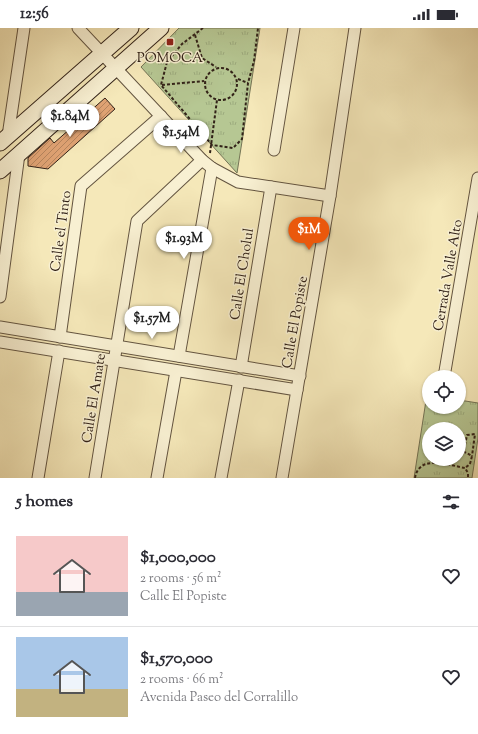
<!DOCTYPE html>
<html lang="en">
<head>
<meta charset="utf-8">
<style>
  body { margin:0; font-family:"Sorts Mill Goudy",serif; background:#f2f2f3; color:#2b2b33; height:100vh; display:flex; flex-direction:column; font-size:15px; white-space:nowrap }
  * { box-sizing:border-box; margin:0 }
  p { font-size:13px; color:#7c7c81 }
  .icon { flex:none; width:22px; height:22px; fill:none; stroke:currentColor; stroke-width:2; stroke-linecap:round; stroke-linejoin:round }
  .map { position:relative; height:450px; overflow:hidden }
  .drawer { display:flex; flex-direction:column; background:#fff; flex:1 }
  .drawer>* { flex:none }
  .controls { position:absolute; left:422px; top:342px; display:grid; gap:8px }
  .controls a { display:grid; place-items:center; width:44px; height:44px; border-radius:50%; background:#fff; box-shadow:0 1px 3px #0004; font-size:20px }
  .price { position:absolute; translate:-50% -34px; padding:0 9px; border-radius:14px; background:#fff; color:#222; font-size:13px; line-height:26px; filter:drop-shadow(0 1px 2px #0008) }
  .price::after { content:''; position:absolute; left:50%; top:24px; width:12px; height:9px; margin-left:-6px; background:inherit; clip-path:polygon(0 0,100% 0,50% 100%) }
  .price.on { background:#ea580c; color:#fff }
  ul { padding:0; list-style:none }
  li { display:flex; align-items:center; gap:12px; height:100px; padding:0 16px }
  li+li { border-top:1px solid #e1e1e2 }
  li span { display:grid; place-items:center; flex:none; width:112px; height:80px; border-radius:0px; color:#555 }
  li>.icon { margin-inline-start:auto }
  span .icon { width:48px; height:48px; fill:#fffc; stroke-width:1 }
  li b { font-size:17px }
  h2 { display:flex; justify-content:space-between; align-items:center; height:48px; padding:0 16px; font-size:17px }
  .status { display:flex; justify-content:space-between; align-items:center; height:28px; padding:0 20px; background:#fff; direction:ltr }
  .status svg { height:11px; fill:currentColor }
  .map>svg:first-child { display:block }
  .park { fill:url(#park-tufts); stroke:#747456; fill-rule:evenodd }
  .building { fill:url(#building-hatch); stroke:#322218 }
  .lines { fill:none; stroke-linecap:round; stroke-linejoin:round }
  .street-casing { stroke:#635440; stroke-width:13 }
  .secondary-casing { stroke:#322218; stroke-width:17 }
  .path { stroke:#322218; stroke-width:2; stroke-dasharray:3 2; stroke-linecap:butt }
  .street { stroke:#f8f0d2; stroke-width:11 }
  .secondary { stroke:#f8f0d2; stroke-width:15 }
  .poi-dot { fill:#8f2418; stroke:#f8f0d2; stroke-width:1.5 }
  .labels { text-anchor:middle; stroke-width:3; stroke-linejoin:round; paint-order:stroke }
  .poi-label { font-size:14px; fill:#322218; stroke:#f8f0d2 }
  .street-label { font-size:14px; fill:#322218; stroke:#f8f0d2 }
</style>
</head>
<body>
<div class="status"><b>12:56</b><svg viewBox="0 0 49 12"><path d="M0 12V9h3v3zM5 12V6h3v6zM10 12V3h3v9zM15 12V0h3v12zM26 1h20v11H26zM47 4h2v5h-2z"/></svg></div>
<div class="map">
<svg width="478" height="450" viewBox="0 0 478 450">
  <defs>
    <pattern id="park-tufts" width="24" height="20" patternUnits="userSpaceOnUse"><rect width="24" height="20" fill="#b6c793"/><path d="M3 7l-1-3M5 7V3M7 7l1-3M15 17l-1-3M17 17v-4M19 17l1-3" fill="none" stroke="#9dab7e"/></pattern>
    <pattern id="building-hatch" width="6" height="6" patternUnits="userSpaceOnUse"><rect width="6" height="6" fill="#dfa273"/><path d="M-1 1l2-2M0 6l6-6M5 7l2-2" fill="none" stroke="#b5845d"/></pattern>
  </defs>
  <rect width="100%" height="100%" fill="#f5e8b9"/>
  <filter id="stains"><feTurbulence type="fractalNoise" baseFrequency=".005" numOctaves="4"/><feColorMatrix values="0 0 0 0 .2 0 0 0 0 .09 0 0 0 0 .02 0 0 0 .5 -.17"/></filter>
  <radialGradient id="worn" r=".72"><stop offset=".6" stop-color="#630" stop-opacity="0"/><stop offset="1" stop-color="#630" stop-opacity=".3"/></radialGradient>
  <g class="park">
    <path d="M179,0H260L237,145L141,39Z"/>
    <path d="M427,366H429V379H459V372L478,375V410L472,450H414ZM429,401H459V431H429Z"/>
  </g>
  <path class="building" d="M105,70L115,81L48,141L28,138V130L50,110L54,115Z"/>
  <g class="lines">
    <g class="street-casing">
      <g id="street">
        <path d="M78,0L202,132L212,140L238,154L330,168"/>
        <path d="M8,108L24,0"/>
        <path d="M274,122L294,0"/>
        <path d="M0,269L19,126"/>
        <path d="M0,299L300,348"/>
        <path d="M60,309L81,158L161,88"/>
        <path d="M0,314L297,362"/>
        <path d="M179,328L212,140"/>
        <path d="M241,339L271,159"/>
        <path d="M444,349L478,150"/>
        <path d="M38,450L59,323"/>
        <path d="M95,450L137,193L202,132"/>
        <path d="M157,450L176,343"/>
        <path d="M221,450L239,352"/>
        <path d="M282,450L330,168L355,0"/>
      </g>
    </g>
    <g class="secondary-casing">
      <g id="secondary">
        <path d="M0,115L131,0"/>
        <path d="M0,143L161,0"/>
      </g>
    </g>
    <g class="path">
      <path d="M203,0L182,16L167,34L161,57L212,117L233,120L242,111L248,55L254,33L258,0"/>
      <path d="M195,7L202,30L216,39"/>
      <circle cx="221" cy="56" r="16"/>
      <path d="M238,51L248,55"/>
      <path d="M162,57L204,53"/>
      <path d="M210,125L217,72"/>
      <path d="M459,421L472,428L470,436L465,440"/>
      <path d="M464,422L467,407L475,406L472,428"/>
      <path d="M415,450C419,426 448,437 465,440L468,445V450"/>
    </g>
    <use href="#street" class="street"/>
    <use href="#secondary" class="secondary"/>
  </g>
  <rect class="poi-dot" x="166" y="10" width="8" height="8" rx="2"/>
  <g class="labels">
    <g class="poi-label">
      <text x="170" y="34">POMOCA</text>
    </g>
    <g class="street-label">
      <text transform="translate(60 203) rotate(-82)" y="5">Calle el Tinto</text>
      <text transform="translate(241 246) rotate(-81)" y="5">Calle El Cholul</text>
      <text transform="translate(447 247) rotate(-80)" y="5">Cerrada Valle Alto</text>
      <text transform="translate(294 294) rotate(-80)" y="5">Calle El Popiste</text>
      <text transform="translate(93 370) rotate(-81)" y="5">Calle El Amate</text>
    </g>
  </g>
  <rect width="100%" height="100%" filter="url(#stains)"/>
  <rect width="100%" height="100%" fill="url(#worn)"/>
</svg>
<div class="controls">
<a><svg class="icon" aria-label="locate" viewBox="0 0 24 24"><circle cx="12" cy="12" r="6"/><path d="M12 2v4M12 18v4M2 12h4M18 12h4"/></svg></a>
<a><svg class="icon" aria-label="layers" viewBox="0 0 24 24"><path d="M12 4l9 5-9 5-9-5zM3 14l9 5 9-5"/></svg></a>
</div>
<b class="price" style="left:70px;top:110px">$1.84M</b>
<b class="price" style="left:181px;top:126px">$1.54M</b>
<b class="price on" style="left:309px;top:223px">$1M</b>
<b class="price" style="left:184px;top:232px">$1.93M</b>
<b class="price" style="left:152px;top:312px">$1.57M</b>
</div>
<section class="drawer">
<h2>5 homes<svg class="icon" aria-label="filters" viewBox="0 0 24 24"><path d="M4 7h16M4 17h16"/><circle cx="9" cy="7" r="2"/><circle cx="15" cy="17" r="2"/></svg></h2>
<ul>
<li><span style="background:linear-gradient(#f6c9c9 70%,#9aa5b1 0)"><svg class="icon" aria-label="home" viewBox="0 0 24 24"><path d="M3 11l9-7 9 7M6 9v11h12V9"/></svg></span><div><b>$1,000,000</b><p>2 rooms · 56 m²</p><p>Calle El Popiste</p></div><svg class="icon" aria-label="heart" viewBox="0 0 24 24"><path d="M12 20l-8-8c-3-5 5-10 8-4 3-6 11-1 8 4z"/></svg></li>
<li><span style="background:linear-gradient(#a9c7e8 65%,#c2b280 0)"><svg class="icon" aria-label="home" viewBox="0 0 24 24"><path d="M3 11l9-7 9 7M6 9v11h12V9"/></svg></span><div><b>$1,570,000</b><p>2 rooms · 66 m²</p><p>Avenida Paseo del Corralillo</p></div><svg class="icon" aria-label="heart" viewBox="0 0 24 24"><path d="M12 20l-8-8c-3-5 5-10 8-4 3-6 11-1 8 4z"/></svg></li>
</ul>
</section>
</body>
</html>
